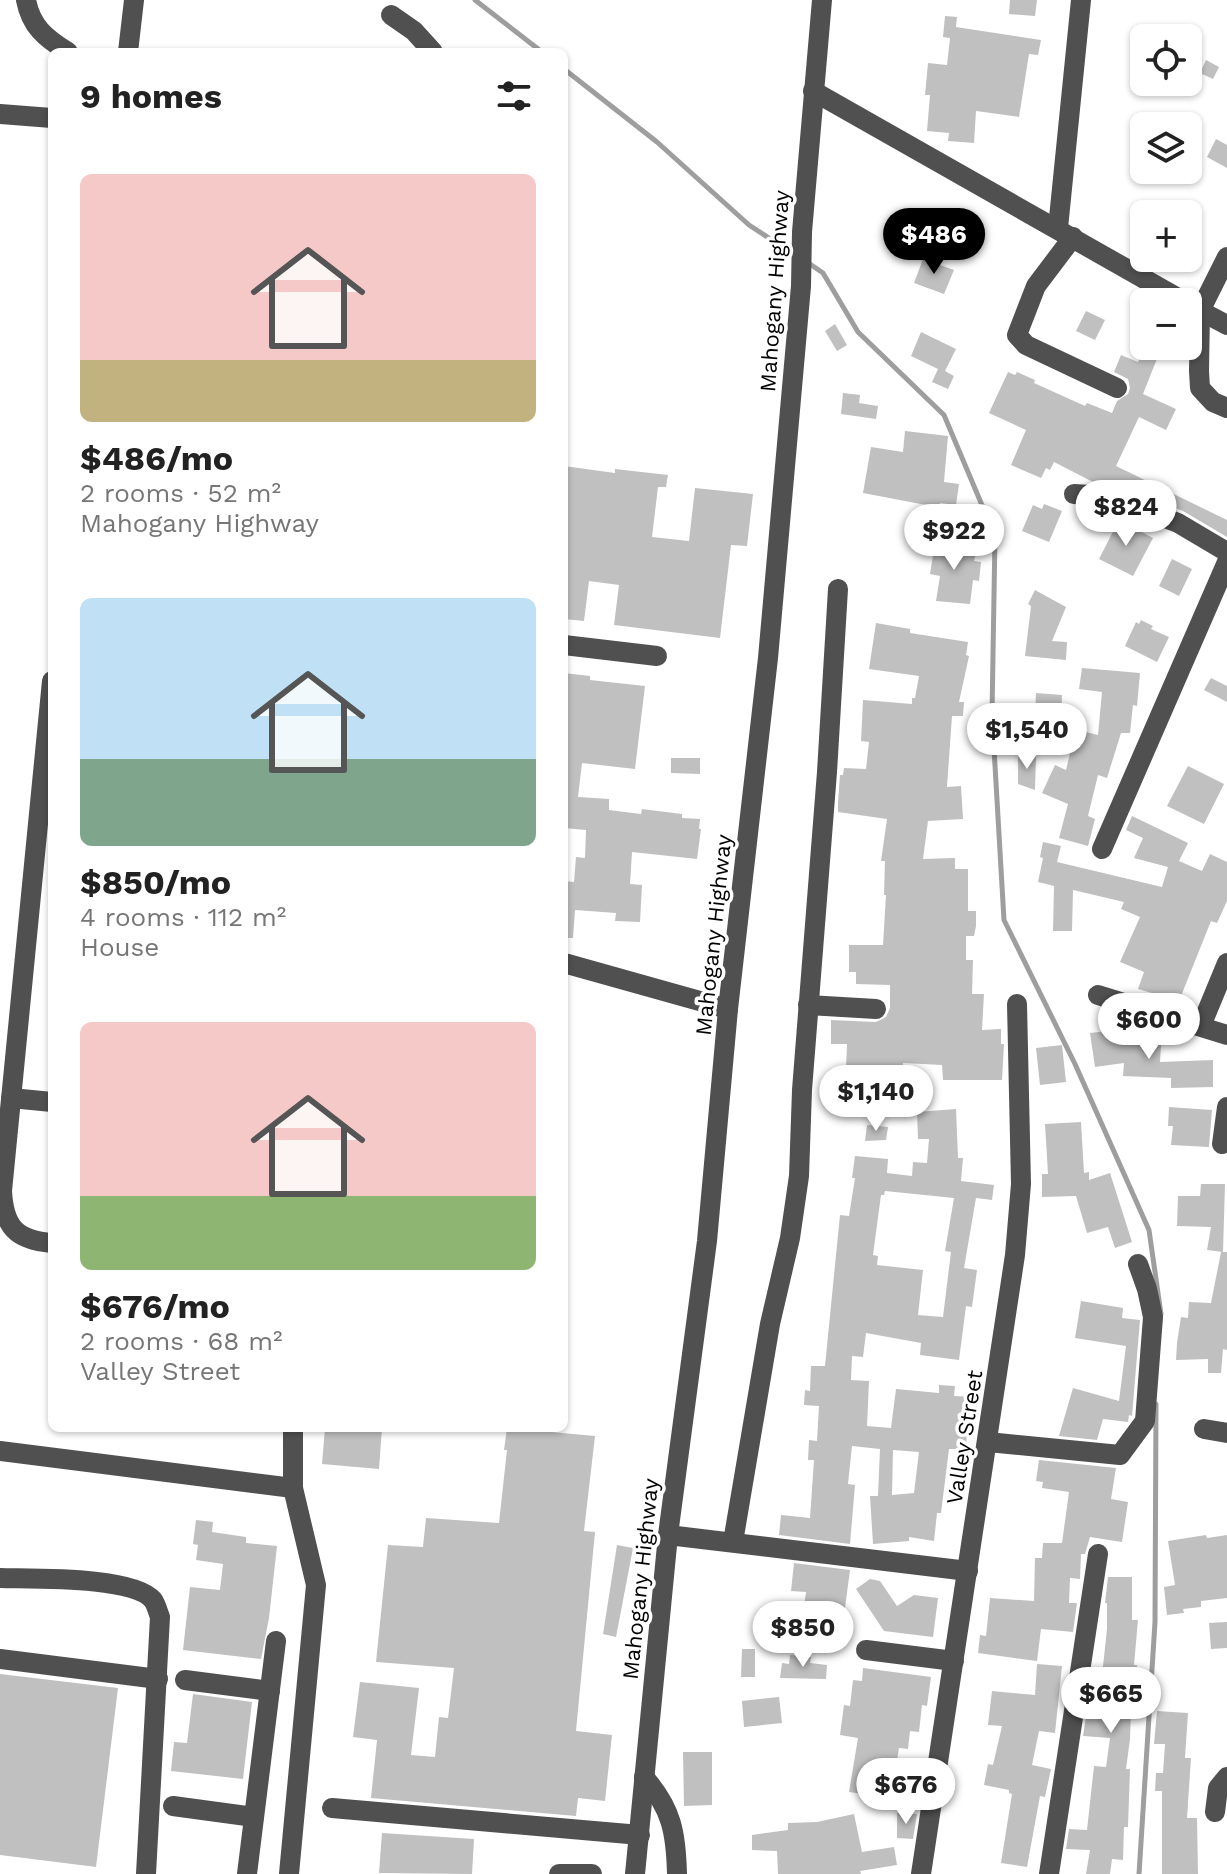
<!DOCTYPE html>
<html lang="en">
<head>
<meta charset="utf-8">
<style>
  body { margin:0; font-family:"Work Sans",sans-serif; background:#f6f6f6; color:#222; height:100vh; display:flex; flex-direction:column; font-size:30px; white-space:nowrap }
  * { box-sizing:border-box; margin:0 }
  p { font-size:26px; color:#767676 }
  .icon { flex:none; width:44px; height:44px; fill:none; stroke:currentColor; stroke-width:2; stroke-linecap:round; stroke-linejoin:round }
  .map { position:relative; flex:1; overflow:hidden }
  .side { position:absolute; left:48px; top:48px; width:520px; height:1384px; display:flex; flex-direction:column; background:#fff; border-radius:12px; box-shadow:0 2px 6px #0004 }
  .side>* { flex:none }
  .fabs { position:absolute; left:1130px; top:24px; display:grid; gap:16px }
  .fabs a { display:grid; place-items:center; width:72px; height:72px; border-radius:12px; background:#fff; box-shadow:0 2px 6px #0004; font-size:40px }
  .price { position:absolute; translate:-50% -68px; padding:0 18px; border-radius:28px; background:#fff; color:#222; font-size:26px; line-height:52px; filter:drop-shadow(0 2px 4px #0008) }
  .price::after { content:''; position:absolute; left:50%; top:48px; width:24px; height:18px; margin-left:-12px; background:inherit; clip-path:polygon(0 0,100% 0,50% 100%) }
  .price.current { background:#000; color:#fff }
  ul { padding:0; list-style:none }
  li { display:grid; align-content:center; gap:16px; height:424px; padding:0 32px }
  li span { display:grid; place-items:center; height:248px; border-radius:12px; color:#555 }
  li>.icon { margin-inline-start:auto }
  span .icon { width:144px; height:144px; fill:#fffc; stroke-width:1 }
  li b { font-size:34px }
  h2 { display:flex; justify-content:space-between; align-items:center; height:96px; padding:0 32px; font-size:34px }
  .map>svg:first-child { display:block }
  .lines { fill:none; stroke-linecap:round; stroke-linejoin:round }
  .stream { stroke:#9e9e9e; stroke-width:5 }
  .building { fill:#c0c0c0; fill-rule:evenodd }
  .minor { stroke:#505050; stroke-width:20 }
  .labels { text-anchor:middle; stroke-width:7; stroke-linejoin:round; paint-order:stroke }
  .street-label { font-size:22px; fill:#000; stroke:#fff }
</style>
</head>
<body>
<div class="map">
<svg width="1227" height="1874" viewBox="0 0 1227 1874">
  <rect width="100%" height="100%" fill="#fff"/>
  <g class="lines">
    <g class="stream">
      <path d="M475,0L542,52"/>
      <path d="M564,69L657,142L749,225L795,255"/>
      <path d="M807,262L823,273L858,332L944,415L995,536L992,714L1004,920L1075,1064L1149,1230L1161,1314"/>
      <path d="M1139,1874L1155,1622L1156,1404"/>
    </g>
  </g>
  <g class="building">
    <path d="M1010,0H1037L1035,16L1009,14Z"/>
    <path d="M945,16L957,17L956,27L1041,40L1038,55L1029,54L1019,117L976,111L974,143L948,141L949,133L927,131L930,95H925L928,63L947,65L950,38L943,37Z"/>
    <path d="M1206,60L1219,67L1213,79L1200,73Z"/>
    <path d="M1216,139L1227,145V168L1207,157Z"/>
    <path d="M923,259L954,270L944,294L914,283Z"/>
    <path d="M1086,311L1105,320L1095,340L1076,331Z"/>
    <path d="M835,324L847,345L837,351L825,331Z"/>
    <path d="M921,332L956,349L945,371L954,376L948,389L932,382L938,369L911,356Z"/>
    <path d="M1146,346H1162L1143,394L1176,409L1166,430L1139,417L1116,466L1227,520V537L1183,511L1113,484L1093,482L1054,462L1050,470L1046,468L1041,478L1011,465L1026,430L989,413L1008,372L1015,375L1017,372L1035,380L1034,383L1085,406L1087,403L1112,413L1117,401L1128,394L1130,388L1128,379L1114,372L1121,355L1138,362Z"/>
    <path d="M843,393L860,395L859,403L878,406L876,419L841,414Z"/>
    <path d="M905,431L948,436L944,482L959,484L956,505L940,503L937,526H925L926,505L863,493L871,447L903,452Z"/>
    <path d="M564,466L615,473V469L668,475L666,487H658L652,537L689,541L695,488L753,494L747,546L731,545L720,638L614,625L619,585L589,581L584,621L564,619Z"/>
    <path d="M1044,504L1062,511L1049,542L1022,531L1033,505L1042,509Z"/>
    <path d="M1119,520L1153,538L1133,576L1099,559Z"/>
    <path d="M936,537L954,539L953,549L976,552L974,561L981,562L979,581L973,580L970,604L936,601L940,576L930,574Z"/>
    <path d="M1172,559L1192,569L1179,596L1159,586Z"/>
    <path d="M1035,590L1066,607L1052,641L1067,642L1066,660L1025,656L1031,606L1028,604Z"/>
    <path d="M1141,620L1153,626L1151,629L1169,637L1157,662L1125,646L1136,622L1139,624Z"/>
    <path d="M876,623L910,629V633L968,642L966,655L969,656L959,702H964L963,716H952L947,787L961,786L963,819L928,821L923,859L955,858V869H968V911H976V926L974,936H966V960H973L972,994H984L982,1030L1001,1029V1044H1004L1002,1080H943L942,1065L903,1063L901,1096L845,1093L847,1044H831V1020L876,1022L886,1017L890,1008V985L856,984V972H849V945H883L886,895H884L885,861H881L887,819L838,812V802L840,775H843L844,768L866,769L869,742L861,741L863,700L912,704V698H915L919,676L869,669Z"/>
    <path d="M1082,668L1140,673L1137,706L1133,705L1130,733H1121L1107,778L1098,775L1088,816L1095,819L1088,846L1059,838L1068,804L1042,793L1055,765L1066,770L1073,741L1034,739L1036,693L1062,695L1061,726L1098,735L1102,692L1079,689Z"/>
    <path d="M564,673L590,676V680L645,686L635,769L582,763L578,797L609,799V810L641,814L642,809L682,814V818L700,819L699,829H701L697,859L632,852L630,884L642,885L640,922L615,921L616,913L575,910L573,938H564V881L574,882L576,857L585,858L586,830L564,828Z"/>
    <path d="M1211,678L1227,686V702L1204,690Z"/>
    <path d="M1018,753L1036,756L1035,790L1018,784Z"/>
    <path d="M671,758H700V774L671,773Z"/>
    <path d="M1188,766L1224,784L1204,824L1167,806Z"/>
    <path d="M1132,816L1188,843L1179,861L1202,871L1210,854L1227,862V901L1217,923L1211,921L1179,1001L1138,989L1144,972L1120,962L1140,917L1121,909L1124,902L1073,890L1072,931H1053L1054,886L1038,882L1043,858L1040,857L1043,842L1061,846L1057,862L1162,887L1168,867L1134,858L1143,838L1126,830Z"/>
    <path d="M1108,1031L1109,1037L1150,1038L1149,1044L1161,1045L1160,1062L1213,1060V1087L1171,1088V1078L1123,1076L1124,1063L1095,1067L1090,1033Z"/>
    <path d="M1062,1045L1066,1082L1040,1085L1036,1048Z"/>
    <path d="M1169,1107L1212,1110L1209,1147L1171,1145L1173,1126H1168Z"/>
    <path d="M956,1109L958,1158H963L961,1181L994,1185L992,1200L976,1198L964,1268L977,1270L972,1307L966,1306L959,1360L920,1355L921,1343L866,1333L863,1357L852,1356L851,1380L869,1381L867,1426L891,1428L896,1389L939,1393V1385L955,1386L954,1396L978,1397L976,1415L968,1414L966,1449H949L941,1513H937L934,1541L909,1537V1541L873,1544L870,1496H878L880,1449L852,1446L848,1484L855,1485L850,1544L779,1535L781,1515L810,1518L814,1460H808L809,1440L817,1441L819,1406L804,1405L805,1390L810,1391L811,1366H825L840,1215L849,1216L855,1178H852L855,1156L888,1159L887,1173L912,1176L913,1162L927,1163L929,1139H918L917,1112ZM885,1191L954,1198L945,1251L951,1252L943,1317L918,1315L923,1270L877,1265L878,1256L873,1255L881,1195H884ZM893,1450L919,1452L914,1493L892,1495Z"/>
    <path d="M1081,1122L1084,1173L1089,1172V1180L1110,1173L1132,1242L1115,1248L1108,1227L1087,1233L1076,1196L1042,1197V1174H1048L1045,1124Z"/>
    <path d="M867,1125L888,1127L886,1140L865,1141Z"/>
    <path d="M1201,1184H1225L1223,1252L1207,1250L1211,1227L1177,1226L1178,1196H1200Z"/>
    <path d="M1221,1252H1227V1350L1223,1349L1221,1373H1208V1359L1176,1360L1177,1343L1181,1317L1188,1318L1189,1302L1211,1303Z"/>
    <path d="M1081,1301L1123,1308L1122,1318L1140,1320L1132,1416L1129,1415L1128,1422L1103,1419L1097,1440L1059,1436L1073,1388L1119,1401L1126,1346L1075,1338Z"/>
    <path d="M325,1428H382L379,1469L322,1464Z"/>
    <path d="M507,1428L595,1436L584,1531L595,1532L576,1731L612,1735L605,1801L578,1798L576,1816L371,1798L377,1740L353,1737L360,1682L419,1688L411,1755L435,1757L439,1717L448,1718L454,1668L376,1662L388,1545L423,1547L426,1518L499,1523L507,1450H504Z"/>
    <path d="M1039,1460L1116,1468L1111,1499L1128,1502L1122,1542L1090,1537L1085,1554H1081L1080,1579L1070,1578L1069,1603H1077L1073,1632L1041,1629L1037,1661L978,1653L980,1635L986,1636L990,1598L1034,1601L1035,1558H1042L1043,1543H1062L1069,1492L1042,1488L1043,1482L1036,1481Z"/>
    <path d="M196,1520L213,1522L212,1532L246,1537V1543L277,1546L269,1618L261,1659L183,1650L190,1587L220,1590L223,1564L196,1560L198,1545L193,1544Z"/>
    <path d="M1206,1535L1207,1538L1227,1535V1598L1201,1601V1607L1183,1609L1184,1613L1167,1615L1164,1587L1175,1585L1168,1541Z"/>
    <path d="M617,1545L633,1548L616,1637L603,1634Z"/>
    <path d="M794,1563L850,1570L841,1638L804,1633L805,1624L802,1623L806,1592L791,1591Z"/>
    <path d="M1108,1577H1132V1620H1138L1134,1665H1137L1135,1682L1132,1681L1130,1739L1126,1769H1130L1128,1827H1124L1123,1860L1112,1859L1110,1874H1086L1090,1850L1066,1849L1069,1829L1087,1830L1094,1766L1106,1767L1110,1738L1083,1736L1091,1684L1101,1685L1107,1629V1603H1105Z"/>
    <path d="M870,1579L880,1581L897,1606L914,1595L938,1598L933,1637L884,1631L856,1589Z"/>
    <path d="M1227,1622V1648L1211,1649L1209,1623Z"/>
    <path d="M742,1649H755V1677H741Z"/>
    <path d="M790,1655L811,1657L810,1663L827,1665L826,1679L780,1678L782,1663L789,1664Z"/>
    <path d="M1037,1664L1062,1666L1055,1733L1039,1731L1032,1765L1051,1769L1045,1797L1040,1796L1027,1867L1001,1863L1012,1794L1009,1793V1790L984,1785L988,1764L993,1765L1002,1726L988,1725L992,1691L1035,1695Z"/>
    <path d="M863,1668L931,1677L927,1706L922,1705L919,1732L910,1731L908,1749L899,1748L891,1798L849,1792L858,1738L840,1735L844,1705L850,1706L853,1680L862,1681Z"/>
    <path d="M0,1674L118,1688L96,1867L0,1855Z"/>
    <path d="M193,1694L252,1702L243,1779L171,1771L174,1742L187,1743Z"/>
    <path d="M779,1697L782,1723L744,1727L742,1701Z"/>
    <path d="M1157,1711L1188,1713L1185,1758H1191L1187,1818H1197L1198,1874H1162V1791H1155L1156,1773H1163L1165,1744H1154Z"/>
    <path d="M683,1752H712V1805L684,1806Z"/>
    <path d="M897,1813L917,1814L913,1839L897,1838Z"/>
    <path d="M854,1814L862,1852L894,1847L897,1865L860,1871L861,1874H778L777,1851L752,1850V1835L788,1830V1823L817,1822Z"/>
    <path d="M382,1833L474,1839L472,1874L379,1873Z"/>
  </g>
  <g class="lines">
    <g class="minor">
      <path d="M26,0C31,26 45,38 68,52"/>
      <path d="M391,15L414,31L433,52"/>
      <path d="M128,52L134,0"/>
      <path d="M813,91L1185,302"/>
      <path d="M0,114L52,118"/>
      <path d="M1058,228L1081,0"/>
      <path d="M1073,237L1036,286L1017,335L1026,345L1117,388"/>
      <path d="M1227,257L1200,311L1199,371L1200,388L1213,402L1227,408"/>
      <path d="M1191,306L1227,325"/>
      <path d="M1074,494L1108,496L1178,523L1227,552"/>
      <path d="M564,645L657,656"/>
      <path d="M52,681L2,1191C4,1227 16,1240 52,1243"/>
      <path d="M1102,849L1227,562"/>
      <path d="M564,963L728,1009"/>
      <path d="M1098,995L1227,1035"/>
      <path d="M808,1005L876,1009"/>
      <path d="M1201,1026L1227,963"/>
      <path d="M11,1098L52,1102"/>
      <path d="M1222,1144L1227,1107"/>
      <path d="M1204,1429L1227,1433"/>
      <path d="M988,1442L1120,1455L1145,1421L1153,1317L1147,1289L1138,1264"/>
      <path d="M0,1451L293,1488"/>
      <path d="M668,1535L968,1571"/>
      <path d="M733,1542L770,1324L790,1238L799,1176L802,1090L827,772L838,589"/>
      <path d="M0,1578C32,1579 133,1576 153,1600C156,1604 158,1612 160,1617L146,1874"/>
      <path d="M866,1650L954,1661"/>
      <path d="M0,1659L158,1679"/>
      <path d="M185,1680L270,1691"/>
      <path d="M644,1777C672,1809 676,1833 677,1874"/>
      <path d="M173,1806L254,1817"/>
      <path d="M332,1808L640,1835"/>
      <path d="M1215,1812L1218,1788L1227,1777"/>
      <path d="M247,1874L276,1641"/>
      <path d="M289,1874L316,1585L293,1488V1428"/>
      <path d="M559,1874H592"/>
      <path d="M635,1874L668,1535L707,1241L728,1009L768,658L801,286L802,232L822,0"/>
      <path d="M921,1874L1015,1255L1021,1184L1017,1004"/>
      <path d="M1049,1874L1098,1554"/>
    </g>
  </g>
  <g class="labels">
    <g class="street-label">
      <text transform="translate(774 291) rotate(-86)" y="8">Mahogany Highway</text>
      <text transform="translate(713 935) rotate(-84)" y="8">Mahogany Highway</text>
      <text transform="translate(964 1437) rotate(-81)" y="8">Valley Street</text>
      <text transform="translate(640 1579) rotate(-84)" y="8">Mahogany Highway</text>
    </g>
  </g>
</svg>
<div class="fabs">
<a><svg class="icon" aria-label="locate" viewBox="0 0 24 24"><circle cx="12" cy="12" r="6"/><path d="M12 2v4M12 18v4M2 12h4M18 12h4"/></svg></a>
<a><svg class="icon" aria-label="layers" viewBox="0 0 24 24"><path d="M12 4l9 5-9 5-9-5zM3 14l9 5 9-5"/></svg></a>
<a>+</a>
<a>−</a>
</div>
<b class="price current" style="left:934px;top:276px">$486</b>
<b class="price" style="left:1126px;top:548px">$824</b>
<b class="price" style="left:954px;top:572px">$922</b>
<b class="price" style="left:1027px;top:771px">$1,540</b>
<b class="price" style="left:1149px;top:1061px">$600</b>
<b class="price" style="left:876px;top:1133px">$1,140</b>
<b class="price" style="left:803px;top:1669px">$850</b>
<b class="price" style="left:1111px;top:1735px">$665</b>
<b class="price" style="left:906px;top:1826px">$676</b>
<section class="side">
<h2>9 homes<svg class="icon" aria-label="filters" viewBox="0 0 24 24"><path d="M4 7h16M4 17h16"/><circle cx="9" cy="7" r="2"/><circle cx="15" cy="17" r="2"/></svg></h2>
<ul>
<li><span style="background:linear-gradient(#f6c9c9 75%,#c2b280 0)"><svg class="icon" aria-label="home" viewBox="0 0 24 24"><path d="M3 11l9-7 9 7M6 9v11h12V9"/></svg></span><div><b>$486/mo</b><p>2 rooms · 52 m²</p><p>Mahogany Highway</p></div></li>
<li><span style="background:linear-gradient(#bfe0f5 65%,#7fa58c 0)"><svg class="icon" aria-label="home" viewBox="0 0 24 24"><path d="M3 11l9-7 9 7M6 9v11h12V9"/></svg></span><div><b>$850/mo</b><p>4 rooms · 112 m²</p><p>House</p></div></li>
<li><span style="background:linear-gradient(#f6c9c9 70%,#8fb573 0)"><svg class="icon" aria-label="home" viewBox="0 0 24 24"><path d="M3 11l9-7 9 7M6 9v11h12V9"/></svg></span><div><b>$676/mo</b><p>2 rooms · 68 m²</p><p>Valley Street</p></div></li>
</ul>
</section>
</div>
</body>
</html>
